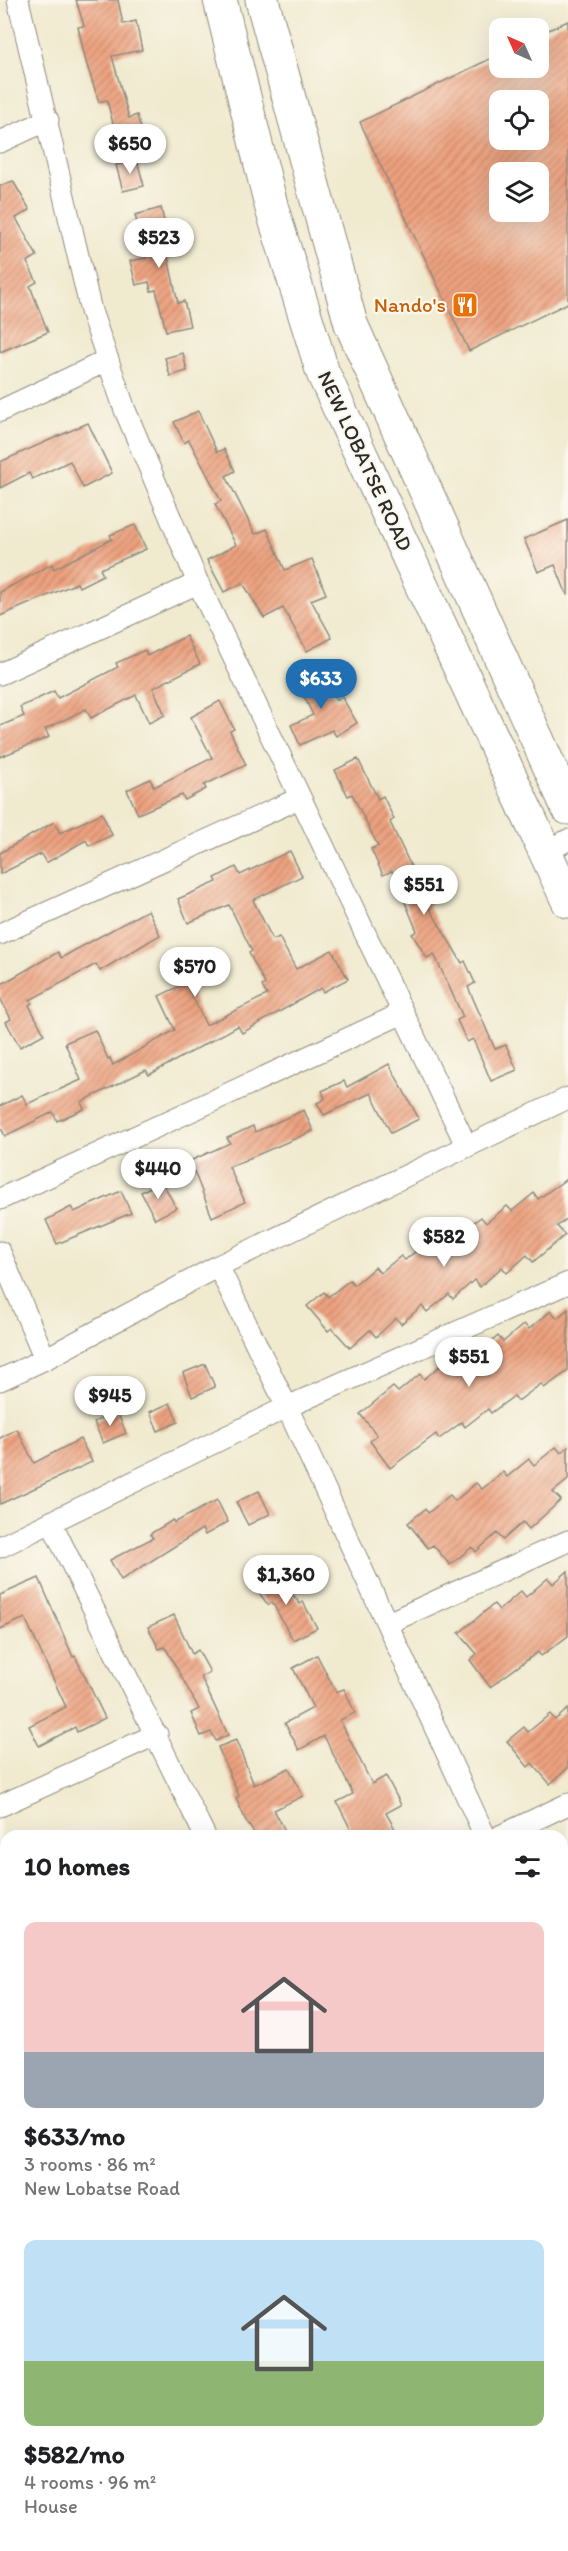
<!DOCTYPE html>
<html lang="en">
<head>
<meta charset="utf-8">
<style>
  body { margin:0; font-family:Itim,sans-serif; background:#f2f2f2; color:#202124; height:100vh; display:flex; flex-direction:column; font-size:22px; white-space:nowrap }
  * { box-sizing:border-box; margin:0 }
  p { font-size:20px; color:#757577 }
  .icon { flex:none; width:33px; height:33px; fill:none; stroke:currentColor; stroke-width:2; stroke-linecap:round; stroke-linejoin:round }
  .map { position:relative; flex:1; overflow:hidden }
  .details { position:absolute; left:0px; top:1830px; width:568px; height:722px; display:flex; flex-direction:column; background:#fff; border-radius:18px 18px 0 0; box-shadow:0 6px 24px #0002 }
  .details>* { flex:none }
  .needle { width:39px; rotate:315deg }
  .tools { position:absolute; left:489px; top:18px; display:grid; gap:12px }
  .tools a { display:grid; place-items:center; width:60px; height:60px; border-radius:12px; background:#fff; box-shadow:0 6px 24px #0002; font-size:30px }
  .price { position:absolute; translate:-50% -51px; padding:0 14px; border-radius:21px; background:#fff; color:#222; font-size:20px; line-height:39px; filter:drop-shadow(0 2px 3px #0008) }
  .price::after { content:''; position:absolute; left:50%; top:36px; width:18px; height:14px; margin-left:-9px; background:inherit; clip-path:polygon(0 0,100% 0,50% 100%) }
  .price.active { background:#1f6fb2; color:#fff }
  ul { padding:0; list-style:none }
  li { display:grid; align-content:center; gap:12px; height:318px; padding:0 24px }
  li span { display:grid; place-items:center; height:186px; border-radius:12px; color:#555 }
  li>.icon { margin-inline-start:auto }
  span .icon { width:108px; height:108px; fill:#fffc; stroke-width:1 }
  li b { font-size:26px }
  h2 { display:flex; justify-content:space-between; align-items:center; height:72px; padding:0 24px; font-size:26px }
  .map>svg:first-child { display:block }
  .building { fill:url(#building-hatch); fill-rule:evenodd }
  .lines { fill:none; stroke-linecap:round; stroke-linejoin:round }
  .minor-casing { stroke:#8e8a7d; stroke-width:23 }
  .tertiary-casing { stroke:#8e8a7d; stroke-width:28 }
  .primary-casing { stroke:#8e8a7d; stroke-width:35 }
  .minor { stroke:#fff; stroke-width:21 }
  .tertiary { stroke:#fff; stroke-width:26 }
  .primary { stroke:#fff; stroke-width:33 }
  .labels { text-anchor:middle; stroke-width:4.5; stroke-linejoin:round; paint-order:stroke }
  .food-label { font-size:21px; fill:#c56008; stroke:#fbf7ec; text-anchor:end }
  .street-label { font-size:21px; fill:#2b2b2b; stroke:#fbf7ec }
</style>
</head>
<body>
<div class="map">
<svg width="568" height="2551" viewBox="0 0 568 2551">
  <defs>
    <pattern id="building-hatch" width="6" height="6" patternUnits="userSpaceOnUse" patternTransform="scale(1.5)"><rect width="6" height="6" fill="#eda27f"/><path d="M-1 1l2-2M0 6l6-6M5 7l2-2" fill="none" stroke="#c08468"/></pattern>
  </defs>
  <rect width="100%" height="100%" fill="#fbf7ec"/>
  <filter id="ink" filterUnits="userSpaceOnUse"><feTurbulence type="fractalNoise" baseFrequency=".0167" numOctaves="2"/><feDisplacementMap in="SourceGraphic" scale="12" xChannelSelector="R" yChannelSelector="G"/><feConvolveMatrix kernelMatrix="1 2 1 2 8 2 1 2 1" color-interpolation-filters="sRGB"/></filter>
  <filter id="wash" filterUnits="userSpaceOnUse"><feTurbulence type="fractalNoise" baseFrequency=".008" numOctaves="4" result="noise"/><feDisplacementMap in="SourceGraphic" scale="24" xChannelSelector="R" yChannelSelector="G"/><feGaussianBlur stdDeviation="1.35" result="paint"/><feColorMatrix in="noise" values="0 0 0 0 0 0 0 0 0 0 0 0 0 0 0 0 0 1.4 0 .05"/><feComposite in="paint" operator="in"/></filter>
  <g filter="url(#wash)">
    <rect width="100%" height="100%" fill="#f0eacf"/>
    <g id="blocks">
      <g class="building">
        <path d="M76,0H118L123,24L136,21L142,50L112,56L129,118L137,115L144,141L119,147L107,100L99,102L86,62L78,27L84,26Z"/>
        <path d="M568,21V303L469,351L360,122L500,54V68H538V35ZM500,100H538V140H500ZM500,172H538V212H500Z"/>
        <path d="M137,160L144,186L123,191L116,165Z"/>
        <path d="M13,181L30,210L16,218L37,256L27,262L37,282L30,286L48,332L0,352V186Z"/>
        <path d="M161,208L167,234L163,235L178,303L184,301L190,326L166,331L156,290L151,291L149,282L136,285L130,261L146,258L135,215Z"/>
        <path d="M183,353L187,371L170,376L165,358Z"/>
        <path d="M198,411L217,452L224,449L235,471L226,476L255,534L267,529L285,570L312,559L326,594L311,600L332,638L307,651L283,608L264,618L243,583L224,592L207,560L236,545L215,504L221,501L189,440L184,443L174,422Z"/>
        <path d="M88,423L112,473L83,488L70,461L32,479L29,473L0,488V462Z"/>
        <path d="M568,520V595H567L555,565L538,572L524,539Z"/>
        <path d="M135,525L146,549L100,569L103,575L79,587L77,583L0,616V592L52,564L54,569L112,539L110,535Z"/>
        <path d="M186,636L200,664L153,688L165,715L149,723L136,695L91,718L86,709L45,729L49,737L0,757V726L24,716L20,707L54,691L58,698L118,667L116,663L145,650L147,656Z"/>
        <path d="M320,668L336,700L342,697L357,723L336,736L332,730L300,745L291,725L313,715L296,680Z"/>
        <path d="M220,701L234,729L230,731L246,765L204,785L206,789L185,800L182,795L138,814L127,790L150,779L154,787L212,758L191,717Z"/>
        <path d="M358,759L378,799L383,796L394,819L390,822L416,877L425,873L436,900L427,904L462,963L465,961L475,983L468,987L495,1049L506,1045L517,1070L491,1081L473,1039L467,1042L457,1020L463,1017L434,954L427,958L412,934L417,931L392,871L383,875L371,849L378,846L352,794L348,796L335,770Z"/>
        <path d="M102,813L112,835L89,846L86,840L46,863L41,854L0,874V853L54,822L60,833Z"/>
        <path d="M290,851L302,876L253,900L273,940L279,937L296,969L332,950L348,979L323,992L321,988L242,1033L238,1026L149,1075L146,1070L81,1102L84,1109L57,1121L53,1112L5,1136L0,1126V1106L22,1095L27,1104L81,1080L65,1043L95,1030L108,1059L110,1058L113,1065L175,1030L159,996L186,983L206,1025L267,995L262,986L265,984L249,953L252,951L229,905L188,923L178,899L217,882L215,878L236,867L240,875Z"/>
        <path d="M148,910L160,935L100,971L96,964L30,1000L32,1003L29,1005L44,1034L20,1047L6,1022L11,1019L0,998V985L58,952L61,958Z"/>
        <path d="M389,1064L419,1119L391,1133L371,1093L324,1115L317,1103L325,1099L322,1091L344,1081L347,1087Z"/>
        <path d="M304,1110L313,1131L229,1167L245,1202L212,1217L190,1161L230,1143L227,1138L253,1126L255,1132Z"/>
        <path d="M568,1178V1218L557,1226L565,1235L533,1262L527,1255L507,1273L502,1267L480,1287L474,1280L453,1299L449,1294L427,1312L422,1306L401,1324L396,1318L376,1337L370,1330L350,1348L332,1328L328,1331L307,1306L324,1292L328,1297L350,1280L354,1285L375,1267L380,1273L401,1256L405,1260L427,1242L432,1248L454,1230L458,1235L481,1217L486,1223L507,1206L512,1211L534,1193L538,1199Z"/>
        <path d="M162,1181L176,1208L155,1219L141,1192Z"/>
        <path d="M121,1191L131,1213L57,1244L46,1220L71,1207L74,1212Z"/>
        <path d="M568,1309V1371L544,1388L541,1384L518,1401L514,1396L491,1413L488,1409L465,1427L462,1422L439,1439L436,1434L390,1468L370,1441L377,1435L360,1414L393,1387L398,1392L420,1374L424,1379L445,1362L449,1366L471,1348L477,1354L498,1336L503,1342L524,1324L529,1329L551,1311L557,1318Z"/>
        <path d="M205,1364L215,1387L192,1397L183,1373Z"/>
        <path d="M170,1403L178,1422L158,1431L150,1412Z"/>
        <path d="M117,1411L126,1433L103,1443L94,1422Z"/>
        <path d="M17,1429L34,1463L80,1439L92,1462L0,1504V1438Z"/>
        <path d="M556,1447L561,1453L568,1447V1480L553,1492L561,1500L529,1529L523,1522L503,1540L497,1533L476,1552L472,1547L450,1565L433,1545L428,1548L408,1523L425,1509L428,1513L450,1495L455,1501L476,1483L482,1489L503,1472L507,1477L529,1459L534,1465Z"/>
        <path d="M259,1491L270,1514L248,1525L236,1502Z"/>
        <path d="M217,1500L228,1522L205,1535L202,1529L121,1580L110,1560L153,1538L150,1534L173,1520L174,1523Z"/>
        <path d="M275,1571L300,1604L303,1602L317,1628L293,1640L272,1602L268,1605L254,1586Z"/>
        <path d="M568,1571V1636L541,1656L538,1652L490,1687L470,1660L477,1654L459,1633L494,1604L499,1610L521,1591L526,1597L548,1578L553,1584Z"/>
        <path d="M39,1578L73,1657L75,1656L105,1718L77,1732L75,1727L39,1746L29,1726L66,1707L25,1618L0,1629V1595Z"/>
        <path d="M174,1615L192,1654L198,1650L210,1672L201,1677L228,1735L216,1741L211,1732L201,1736L191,1713L199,1709L165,1647L159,1649L148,1627Z"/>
        <path d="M317,1655L336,1692L344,1689L355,1713L340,1720L372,1784L386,1776L401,1805L386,1813L399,1836H354L337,1802L353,1794L324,1736L299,1750L285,1723L313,1708L293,1668Z"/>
        <path d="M568,1709V1768L550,1784L532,1763L528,1767L507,1741L524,1727L528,1732L550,1714L555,1720Z"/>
        <path d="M236,1740L254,1785L289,1768L303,1796L274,1810L288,1836H256L246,1821L236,1798L239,1796L218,1747Z"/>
      </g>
    </g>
  </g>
  <g filter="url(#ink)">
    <use href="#blocks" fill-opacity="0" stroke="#8e8a7d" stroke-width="1.5"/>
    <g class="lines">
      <g class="minor-casing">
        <g id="minor">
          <path d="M18,0L91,311L125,410L198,583L466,1145"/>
          <path d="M0,142L48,120"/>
          <path d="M0,411L108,360"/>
          <path d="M0,674L198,583"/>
          <path d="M547,851L568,840"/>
          <path d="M0,934L300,798"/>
          <path d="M0,1199L403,1013"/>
          <path d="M0,1252L45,1359"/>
          <path d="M218,1266L287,1407L485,1836"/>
          <path d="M0,1380L45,1359L218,1266L568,1098"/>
          <path d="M51,1522L205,1836"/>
          <path d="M0,1547L287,1407L568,1283"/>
          <path d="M388,1623L568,1541"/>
          <path d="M0,1806L157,1734"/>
          <path d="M500,1836L568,1804"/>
          <path d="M562,2004L568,2016"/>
          <path d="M0,2080L6,2077"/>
          <path d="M562,2082L568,2079"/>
          <path d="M0,2339L6,2338"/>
          <path d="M562,2529L568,2541"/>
          <path d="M294,2551L306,2546"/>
        </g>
      </g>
      <g class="tertiary-casing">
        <g id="tertiary">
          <path d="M562,2254L568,2252"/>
          <path d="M0,2524L6,2521"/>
        </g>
      </g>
      <g class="primary-casing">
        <g id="primary">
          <path d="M220,0L272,209L323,373L568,901"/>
          <path d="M262,0L351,324L568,808"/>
        </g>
      </g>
      <use href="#minor" class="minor"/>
      <use href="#tertiary" class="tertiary"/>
      <use href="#primary" class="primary"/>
    </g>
  </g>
  <defs>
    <g id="restaurant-square" transform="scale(1.35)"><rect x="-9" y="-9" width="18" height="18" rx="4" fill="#e8710a" stroke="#fbf7ec"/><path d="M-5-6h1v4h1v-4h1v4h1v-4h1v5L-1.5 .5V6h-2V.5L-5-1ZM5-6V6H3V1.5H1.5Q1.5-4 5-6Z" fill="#fff"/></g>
  </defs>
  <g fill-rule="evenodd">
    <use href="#restaurant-square" x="465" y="305"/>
  </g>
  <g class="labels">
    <g class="food-label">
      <text x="446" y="312">Nando's</text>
    </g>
    <g class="street-label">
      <text transform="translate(365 461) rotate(65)" y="7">NEW LOBATSE ROAD</text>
    </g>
  </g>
</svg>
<div class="tools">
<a><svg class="needle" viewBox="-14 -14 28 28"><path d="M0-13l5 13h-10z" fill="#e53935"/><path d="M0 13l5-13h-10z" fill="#757577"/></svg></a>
<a><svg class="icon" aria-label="locate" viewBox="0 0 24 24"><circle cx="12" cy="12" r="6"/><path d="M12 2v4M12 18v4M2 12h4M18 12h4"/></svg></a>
<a><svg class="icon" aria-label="layers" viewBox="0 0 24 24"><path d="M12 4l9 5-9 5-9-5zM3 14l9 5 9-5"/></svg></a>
</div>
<b class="price" style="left:130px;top:175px">$650</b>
<b class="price" style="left:159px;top:269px">$523</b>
<b class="price active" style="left:321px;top:710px">$633</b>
<b class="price" style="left:424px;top:916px">$551</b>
<b class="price" style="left:195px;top:998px">$570</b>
<b class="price" style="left:158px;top:1200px">$440</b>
<b class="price" style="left:444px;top:1268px">$582</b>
<b class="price" style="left:469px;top:1388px">$551</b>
<b class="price" style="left:110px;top:1427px">$945</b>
<b class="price" style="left:286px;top:1606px">$1,360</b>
<section class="details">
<h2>10 homes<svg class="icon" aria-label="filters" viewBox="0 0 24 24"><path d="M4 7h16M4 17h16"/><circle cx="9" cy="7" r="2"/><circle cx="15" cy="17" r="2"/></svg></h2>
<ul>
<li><span style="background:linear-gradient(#f6c9c9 70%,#9aa5b1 0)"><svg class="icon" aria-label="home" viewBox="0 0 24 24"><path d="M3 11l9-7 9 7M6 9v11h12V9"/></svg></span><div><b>$633/mo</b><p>3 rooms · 86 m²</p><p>New Lobatse Road</p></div></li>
<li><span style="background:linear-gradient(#bfe0f5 65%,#8fb573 0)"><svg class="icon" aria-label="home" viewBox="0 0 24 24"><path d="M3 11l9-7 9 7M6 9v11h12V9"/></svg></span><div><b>$582/mo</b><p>4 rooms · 96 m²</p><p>House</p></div></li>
</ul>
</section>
</div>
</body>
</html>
